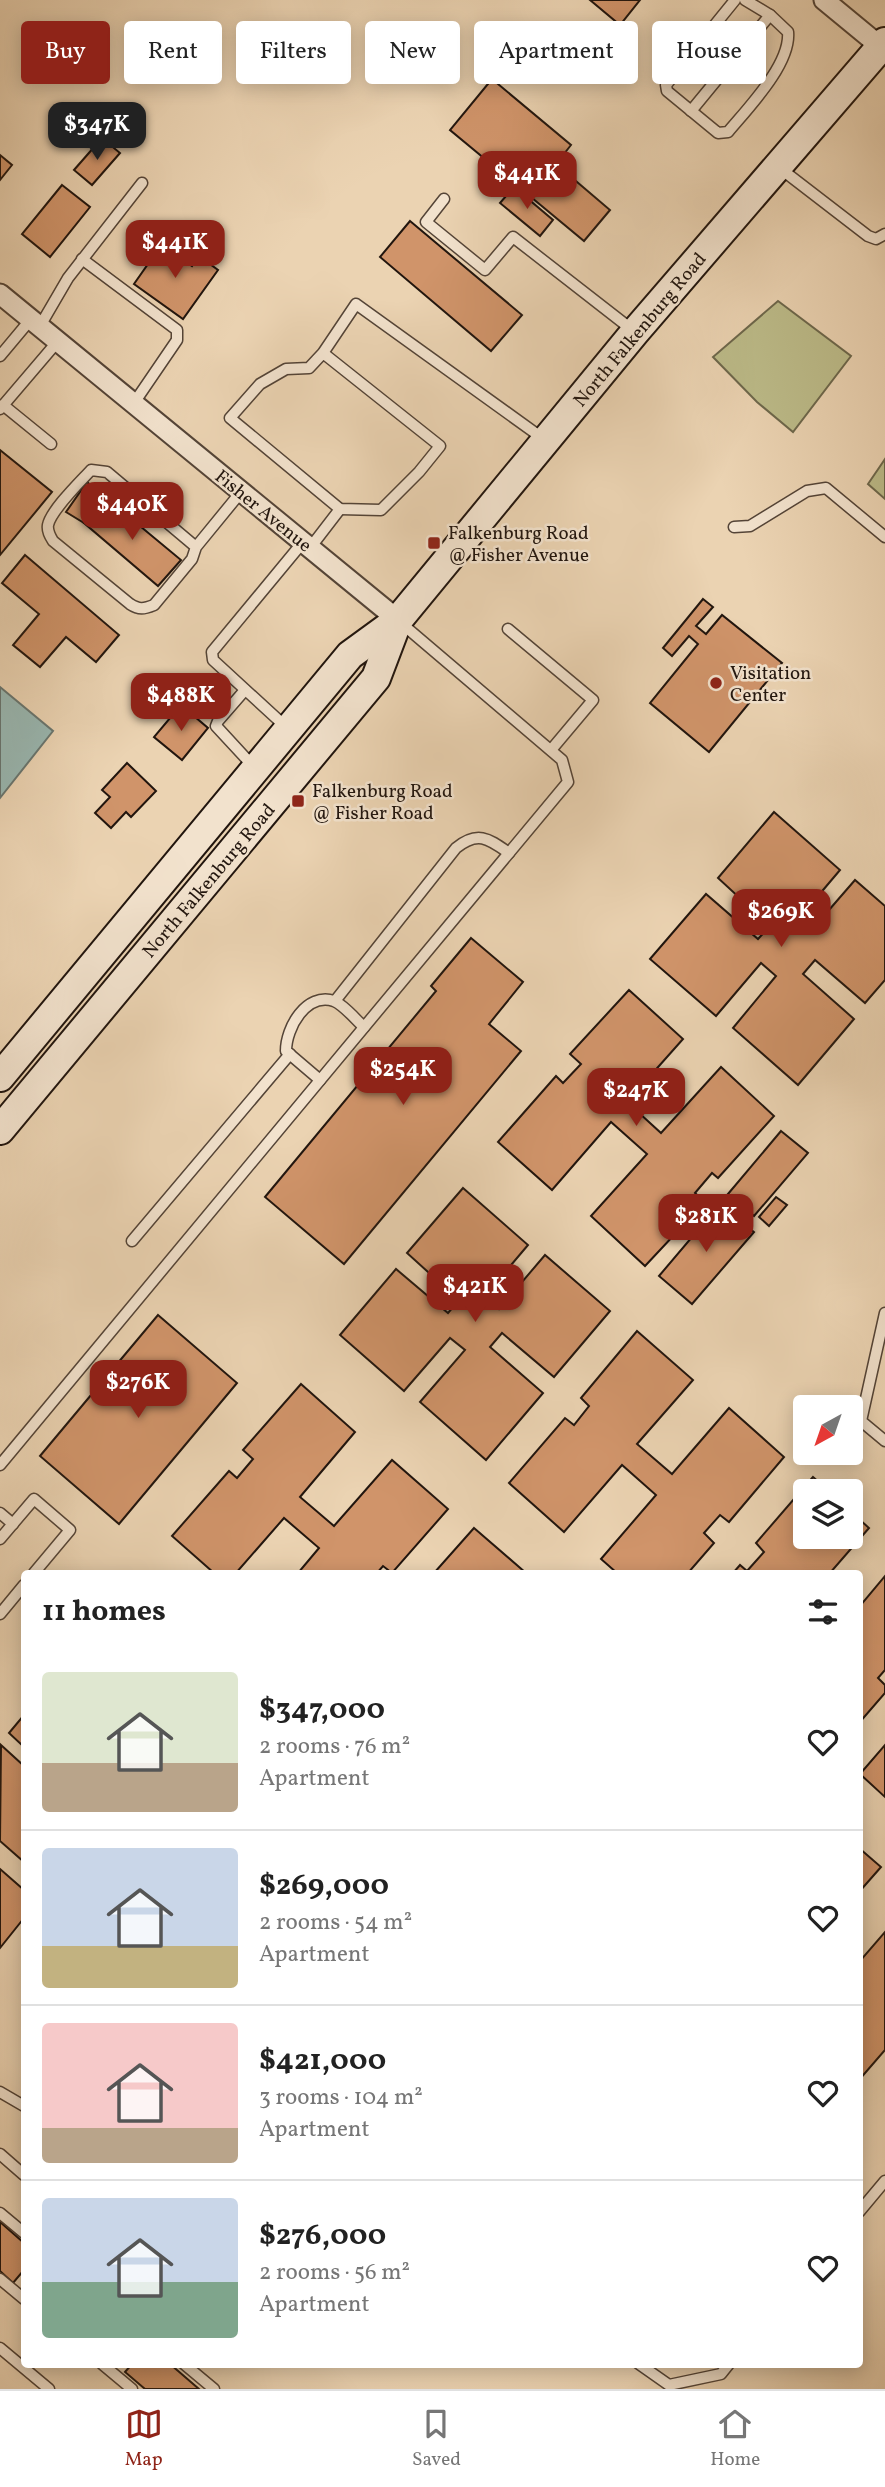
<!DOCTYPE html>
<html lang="en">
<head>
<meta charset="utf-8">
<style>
  body { margin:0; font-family:Vollkorn,serif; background:#f2f2f2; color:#222; height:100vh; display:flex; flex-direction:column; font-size:26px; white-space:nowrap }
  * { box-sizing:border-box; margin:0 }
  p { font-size:23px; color:#767676 }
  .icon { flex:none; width:38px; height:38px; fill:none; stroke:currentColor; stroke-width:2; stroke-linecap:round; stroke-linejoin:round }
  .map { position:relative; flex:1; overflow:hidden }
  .sheet { position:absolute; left:21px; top:1570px; width:842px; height:798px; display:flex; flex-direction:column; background:#fff; border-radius:7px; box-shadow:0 4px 18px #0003 }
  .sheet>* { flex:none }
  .top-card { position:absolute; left:21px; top:21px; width:844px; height:63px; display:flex; gap:14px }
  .needle { width:46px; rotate:220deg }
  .controls { position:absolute; left:793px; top:1395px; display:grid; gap:14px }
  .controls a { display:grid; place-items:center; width:70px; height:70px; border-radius:7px; background:#fff; box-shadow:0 4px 18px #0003; font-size:35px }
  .price { position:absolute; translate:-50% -60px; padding:0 16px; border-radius:14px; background:#8f2418; color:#fff; font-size:23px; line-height:46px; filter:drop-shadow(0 2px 4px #0008) }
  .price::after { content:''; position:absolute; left:50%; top:42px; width:21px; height:16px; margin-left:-10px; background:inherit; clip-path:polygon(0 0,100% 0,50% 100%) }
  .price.active { background:#222; color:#fff }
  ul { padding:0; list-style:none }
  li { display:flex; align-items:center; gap:21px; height:175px; padding:0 21px }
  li+li { border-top:2px solid #e0e0e0 }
  li span { display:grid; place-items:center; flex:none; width:196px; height:140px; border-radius:7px; color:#555 }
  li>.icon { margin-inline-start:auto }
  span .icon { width:84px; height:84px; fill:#fffc; stroke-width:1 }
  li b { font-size:30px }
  h2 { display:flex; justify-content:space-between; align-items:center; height:84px; padding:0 21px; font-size:30px }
  .pill { padding:0 24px; border-radius:7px; background:#fff; box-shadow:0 4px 18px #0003; font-size:24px; line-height:63px }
  .pill.active { background:#8f2418; color:#fff }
  .tabs { display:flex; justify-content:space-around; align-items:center; height:98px; border-top:2px solid #e0e0e0; background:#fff; font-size:19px; color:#767676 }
  .tabs a { display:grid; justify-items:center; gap:4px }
  .tabs .active { color:#8f2418 }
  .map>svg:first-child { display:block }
  .green { fill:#bcbb89; stroke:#6e684c; stroke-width:2 }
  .water { fill:#99b7b1; stroke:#697670; stroke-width:2 }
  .building { fill:#d0946a; stroke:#21150e; stroke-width:2 }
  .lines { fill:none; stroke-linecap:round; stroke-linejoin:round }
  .lane-casing { stroke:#544437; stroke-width:13 }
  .street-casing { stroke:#544437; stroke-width:23 }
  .secondary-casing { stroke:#21150e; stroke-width:32 }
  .lane { stroke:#f2e2cd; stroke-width:10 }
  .street { stroke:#f2e2cd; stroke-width:19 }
  .secondary { stroke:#f2e2cd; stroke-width:28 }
  .poi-dot { fill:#8f2418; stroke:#f2e2cd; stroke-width:2.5 }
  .labels { text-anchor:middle; stroke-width:5; stroke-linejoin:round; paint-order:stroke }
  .street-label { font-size:19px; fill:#21150e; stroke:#f2e2cd }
  .poi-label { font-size:19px; fill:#21150e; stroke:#f2e2cd; text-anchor:start }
</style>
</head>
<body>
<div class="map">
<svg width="885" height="2389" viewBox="0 0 885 2389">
  <rect width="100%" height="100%" fill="#ebd3b2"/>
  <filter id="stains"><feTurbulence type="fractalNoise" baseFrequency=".00286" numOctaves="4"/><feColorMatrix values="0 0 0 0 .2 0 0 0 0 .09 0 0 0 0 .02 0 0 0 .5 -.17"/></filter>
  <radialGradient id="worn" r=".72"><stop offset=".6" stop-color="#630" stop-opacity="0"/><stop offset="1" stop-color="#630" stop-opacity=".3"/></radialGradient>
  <g class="green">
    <path d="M778,301L851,356L793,432L757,402L713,357Z"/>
    <path d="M885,459V499L868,484Z"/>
  </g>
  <path class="water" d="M0,687L53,731L0,798Z"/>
  <g class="building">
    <path d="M590,0H640L620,25Z"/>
    <path d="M492,79L571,145L556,164L610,210L584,241L450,130Z"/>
    <path d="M102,138L120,153L92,185L74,170Z"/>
    <path d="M0,155L12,165L0,180Z"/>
    <path d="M62,185L90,207L50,257L22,234Z"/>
    <path d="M514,187L553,220L540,236L500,203Z"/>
    <path d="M410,221L522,315L491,351L380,257Z"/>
    <path d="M162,244L192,266L199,256L218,270L183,319L134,284Z"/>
    <path d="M0,450L52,492L0,555Z"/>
    <path d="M87,482L105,497L84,523L66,512Z"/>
    <path d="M105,497L181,560L158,586L84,523Z"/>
    <path d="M25,555L119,635L96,662L66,637L40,667L13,645L39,614L2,583Z"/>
    <path d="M703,599L713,607L696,626L706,634L722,615L782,663L709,752L650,703L698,644L689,636L672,656L663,648Z"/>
    <path d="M181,705L208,728L182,760L154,737Z"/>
    <path d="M127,763L156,791L131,817L126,812L111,828L95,813L110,797L102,790Z"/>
    <path d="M774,812L840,870L796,922L809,933L855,880L885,906V980L865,1003L815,960L803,974L854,1019L798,1085L733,1028L776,976L761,963L716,1016L650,959L706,894L758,939L770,926L718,878Z"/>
    <path d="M471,938L523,982L489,1024L521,1051L344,1264L265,1197L436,991L431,986Z"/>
    <path d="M629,990L683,1039L627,1102L661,1133L721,1067L774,1116L718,1178L712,1173L695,1193L705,1202L645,1266L591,1216L647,1154L611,1122L552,1190L498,1142L556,1076L563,1083L581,1064L570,1054Z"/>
    <path d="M781,1131L808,1153L754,1216L728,1194Z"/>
    <path d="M463,1188L528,1245L484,1297L499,1309L545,1255L610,1311L554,1377L502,1333L490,1347L543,1393L486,1460L420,1402L465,1350L450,1338L404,1391L340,1335L396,1269L448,1313L459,1300L407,1253Z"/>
    <path d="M776,1197L787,1205L769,1226L759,1217Z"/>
    <path d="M720,1204L754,1232L692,1304L659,1276Z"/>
    <path d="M158,1315L237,1383L119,1524L40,1456Z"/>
    <path d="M637,1331L693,1380L637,1444L672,1474L729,1408L784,1457L729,1522L720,1515L704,1533L714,1543L688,1573H617L601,1559L656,1495L622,1465L564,1532L509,1483L565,1418L574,1425L589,1406L581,1398Z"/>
    <path d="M301,1384L355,1432L300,1497L334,1526L392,1460L448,1509L392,1573L383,1566L377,1573H298L319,1548L284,1518L236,1573H214L172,1536L229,1471L237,1478L253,1459L243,1450Z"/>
    <path d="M813,1477L829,1491H805V1536H850V1511L869,1528L830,1573H733L740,1565L747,1571L764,1552L756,1543Z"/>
    <path d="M474,1528L526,1573H434Z"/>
    <path d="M885,1576V1670L878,1678L885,1685V1693L859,1723V1607Z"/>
    <path d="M24,1715V1747L9,1733Z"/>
    <path d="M1,1745L24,1766V1862L0,1841Z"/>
    <path d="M885,1745V1797L860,1774Z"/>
    <path d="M859,1848L881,1867L859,1892Z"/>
    <path d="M0,1869L24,1890V1918L0,1948Z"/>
    <path d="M885,1932V2050L859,2080V1962Z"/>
    <path d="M0,2222L24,2243V2270L13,2283L0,2271Z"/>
    <path d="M132,2364H170L199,2389H145L125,2372Z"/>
  </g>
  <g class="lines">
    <g class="lane-casing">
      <g id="lane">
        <path d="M735,0L666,85L667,91L718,133L728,132C748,108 791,64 788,32L770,15L745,0"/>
        <path d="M691,111L770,15"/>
        <path d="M781,169L868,236L876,239L885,234"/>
        <path d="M444,199L426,222L485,270L513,237L635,332"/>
        <path d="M82,259L177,330V340L134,403"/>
        <path d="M40,326L68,278L142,183"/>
        <path d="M323,353L440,446L419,472L381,510L340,509L230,418L260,384L286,369L309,368L323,353L356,304L545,440"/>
        <path d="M0,356L31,319"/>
        <path d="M3,405L51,444"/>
        <path d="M0,409L58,341"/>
        <path d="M734,527L750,526L807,491L826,488L885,537"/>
        <path d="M196,547L107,472L91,470C81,481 51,510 48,525C47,531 50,536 53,541L130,604C139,610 144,609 154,605L192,559L196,547L241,492"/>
        <path d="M310,548L340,509"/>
        <path d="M508,629L593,700L551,750"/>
        <path d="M245,690L218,721L216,726L253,766"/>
        <path d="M286,727L213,660L212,652L303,542"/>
        <path d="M335,1001L456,848C478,830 489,839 509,853"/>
        <path d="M320,1080L286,1051C286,1028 306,992 334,1001C344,1005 356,1020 364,1027"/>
        <path d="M132,1241L290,1054"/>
        <path d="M885,1313L861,1421L885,1441"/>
        <path d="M0,1465L568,782L562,760L401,623"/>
        <path d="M0,1513L13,1524"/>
        <path d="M0,1539L34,1499L70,1530L34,1573"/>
        <path d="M0,1614L24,1585"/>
        <path d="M0,2092L24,2106"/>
        <path d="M0,2154L24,2175"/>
        <path d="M859,2212L885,2181"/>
        <path d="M0,2213L24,2233"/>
        <path d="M0,2279L24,2299"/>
        <path d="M0,2348L49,2389"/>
        <path d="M102,2364L132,2389"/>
        <path d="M184,2364L214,2389"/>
        <path d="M639,2364L669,2385L721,2374L729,2364"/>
      </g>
    </g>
    <g class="street-casing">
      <g id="street">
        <path d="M824,0L881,47"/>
        <path d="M0,294L398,620"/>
      </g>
    </g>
    <g class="secondary-casing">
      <g id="secondary">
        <path d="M0,1077L350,655L398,620L635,332L885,42"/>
        <path d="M0,1130L376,678L398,620"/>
      </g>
    </g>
    <use href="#lane" class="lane"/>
    <use href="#street" class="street"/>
    <use href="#secondary" class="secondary"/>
  </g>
  <g class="poi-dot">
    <rect x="427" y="536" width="14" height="14" rx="3.5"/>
    <circle cx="716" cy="683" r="7"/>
    <rect x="291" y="794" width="14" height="14" rx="3.5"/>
  </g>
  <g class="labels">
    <g class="street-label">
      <text transform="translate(639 329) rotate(-50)" y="7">North Falkenburg Road</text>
      <text transform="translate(264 510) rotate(39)" y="7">Fisher Avenue</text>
      <text transform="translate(208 880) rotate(-50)" y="7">North Falkenburg Road</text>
    </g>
    <g class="poi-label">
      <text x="448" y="539">Falkenburg Road<tspan x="448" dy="22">@ Fisher Avenue</tspan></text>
      <text x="730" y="679">Visitation<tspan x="730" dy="22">Center</tspan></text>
      <text x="312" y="797">Falkenburg Road<tspan x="312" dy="22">@ Fisher Road</tspan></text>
    </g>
  </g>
  <rect width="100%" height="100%" filter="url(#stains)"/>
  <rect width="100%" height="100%" fill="url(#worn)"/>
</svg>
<div class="controls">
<a><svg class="needle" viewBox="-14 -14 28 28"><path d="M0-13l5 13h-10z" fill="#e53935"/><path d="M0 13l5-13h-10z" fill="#767676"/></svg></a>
<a><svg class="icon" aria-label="layers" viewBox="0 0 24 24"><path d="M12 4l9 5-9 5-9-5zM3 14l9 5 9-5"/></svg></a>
</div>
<b class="price active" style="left:97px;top:162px">$347K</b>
<b class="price" style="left:527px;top:211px">$441K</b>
<b class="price" style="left:175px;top:280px">$441K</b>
<b class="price" style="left:132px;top:542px">$440K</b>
<b class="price" style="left:181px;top:733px">$488K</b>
<b class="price" style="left:781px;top:949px">$269K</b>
<b class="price" style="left:403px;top:1107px">$254K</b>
<b class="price" style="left:636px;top:1128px">$247K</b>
<b class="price" style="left:706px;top:1254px">$281K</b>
<b class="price" style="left:475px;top:1324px">$421K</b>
<b class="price" style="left:138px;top:1420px">$276K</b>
<div class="top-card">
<a class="pill active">Buy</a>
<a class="pill">Rent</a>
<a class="pill">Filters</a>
<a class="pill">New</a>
<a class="pill">Apartment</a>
<a class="pill">House</a>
</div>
<section class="sheet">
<h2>11 homes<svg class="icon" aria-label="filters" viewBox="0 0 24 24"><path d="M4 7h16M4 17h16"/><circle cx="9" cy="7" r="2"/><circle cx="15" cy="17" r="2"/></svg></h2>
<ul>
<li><span style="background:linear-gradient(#dfe7d0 65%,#b9a48a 0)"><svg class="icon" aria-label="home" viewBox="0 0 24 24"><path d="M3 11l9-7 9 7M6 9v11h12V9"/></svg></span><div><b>$347,000</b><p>2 rooms · 76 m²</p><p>Apartment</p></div><svg class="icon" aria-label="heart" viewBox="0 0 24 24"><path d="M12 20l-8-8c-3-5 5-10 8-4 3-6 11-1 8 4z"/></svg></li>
<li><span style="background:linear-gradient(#c9d6e8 70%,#c2b280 0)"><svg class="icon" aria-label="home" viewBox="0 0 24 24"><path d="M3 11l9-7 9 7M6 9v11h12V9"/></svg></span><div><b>$269,000</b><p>2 rooms · 54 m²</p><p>Apartment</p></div><svg class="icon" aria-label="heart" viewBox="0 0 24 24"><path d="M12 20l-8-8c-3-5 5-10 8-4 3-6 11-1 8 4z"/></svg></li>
<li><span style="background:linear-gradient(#f6c9c9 75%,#b9a48a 0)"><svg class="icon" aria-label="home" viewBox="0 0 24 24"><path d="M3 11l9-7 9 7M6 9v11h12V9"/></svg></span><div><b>$421,000</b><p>3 rooms · 104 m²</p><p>Apartment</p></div><svg class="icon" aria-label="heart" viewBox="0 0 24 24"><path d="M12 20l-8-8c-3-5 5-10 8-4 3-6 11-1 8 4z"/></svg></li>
<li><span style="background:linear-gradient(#c9d6e8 60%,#7fa58c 0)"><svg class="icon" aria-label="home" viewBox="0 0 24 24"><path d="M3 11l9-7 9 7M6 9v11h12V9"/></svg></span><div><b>$276,000</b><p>2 rooms · 56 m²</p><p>Apartment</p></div><svg class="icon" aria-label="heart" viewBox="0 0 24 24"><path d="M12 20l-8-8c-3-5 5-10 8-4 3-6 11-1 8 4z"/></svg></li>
</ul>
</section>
</div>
<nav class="tabs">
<a class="active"><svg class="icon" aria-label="map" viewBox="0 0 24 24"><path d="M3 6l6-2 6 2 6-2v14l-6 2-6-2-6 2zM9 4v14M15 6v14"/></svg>Map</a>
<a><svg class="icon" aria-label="saved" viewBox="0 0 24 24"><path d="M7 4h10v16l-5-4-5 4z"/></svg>Saved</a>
<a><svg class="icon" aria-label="home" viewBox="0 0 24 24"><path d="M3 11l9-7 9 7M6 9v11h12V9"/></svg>Home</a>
</nav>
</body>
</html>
